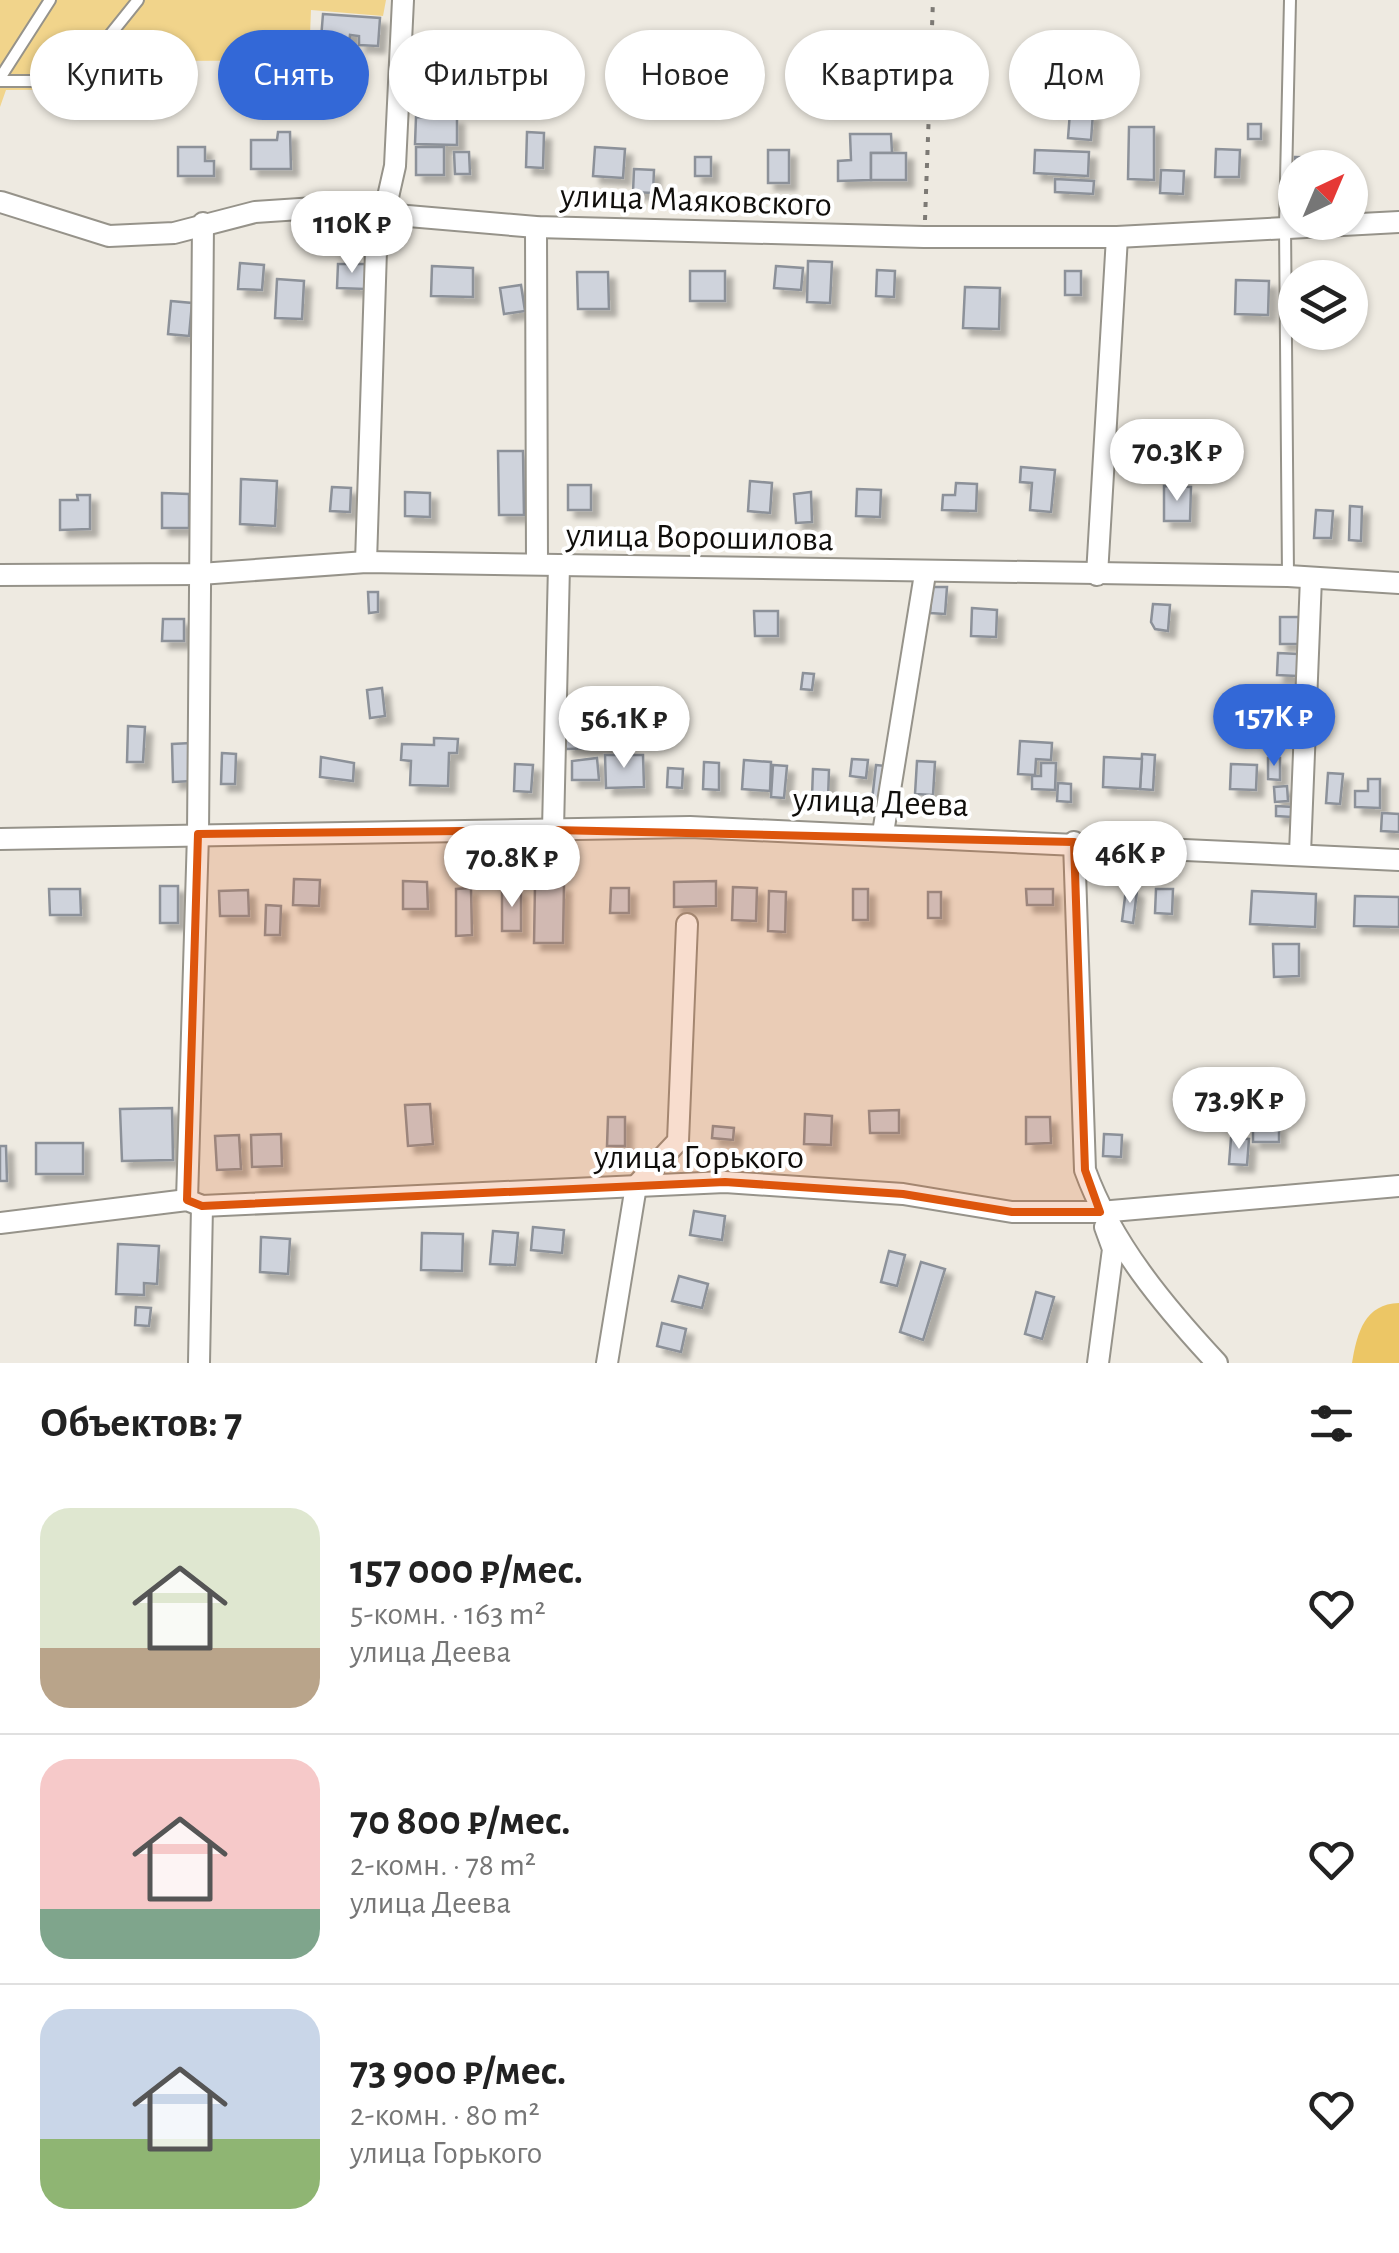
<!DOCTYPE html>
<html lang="ru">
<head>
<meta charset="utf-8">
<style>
  body { margin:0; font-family:"Alegreya Sans",sans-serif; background:#f6f6f6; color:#222; height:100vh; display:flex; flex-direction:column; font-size:38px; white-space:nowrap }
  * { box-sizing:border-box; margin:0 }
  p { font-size:32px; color:#767676 }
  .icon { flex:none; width:55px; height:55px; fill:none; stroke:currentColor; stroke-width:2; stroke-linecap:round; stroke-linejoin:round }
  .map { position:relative; height:1363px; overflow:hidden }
  .drawer { display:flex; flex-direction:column; background:#fff; flex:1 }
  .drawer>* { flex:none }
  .banner { position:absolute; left:30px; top:30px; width:1340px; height:90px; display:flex; gap:20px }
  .needle { width:65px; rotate:44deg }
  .fabs { position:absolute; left:1278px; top:150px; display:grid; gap:20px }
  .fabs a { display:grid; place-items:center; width:90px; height:90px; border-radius:50%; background:#fff; box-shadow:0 2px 8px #0004; font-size:50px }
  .price { position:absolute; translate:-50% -85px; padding:0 22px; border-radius:35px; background:#fff; color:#222; font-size:32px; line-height:65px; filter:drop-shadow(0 2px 5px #0008) }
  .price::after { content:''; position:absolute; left:50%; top:60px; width:30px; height:22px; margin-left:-15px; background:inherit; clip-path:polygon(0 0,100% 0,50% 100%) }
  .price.current { background:#3368d7; color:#fff }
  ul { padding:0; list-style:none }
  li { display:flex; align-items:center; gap:30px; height:250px; padding:0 40px }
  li+li { border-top:2px solid #e0e0e0 }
  li span { display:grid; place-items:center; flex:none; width:280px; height:200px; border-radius:30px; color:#555 }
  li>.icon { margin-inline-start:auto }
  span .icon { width:120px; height:120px; fill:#fffc; stroke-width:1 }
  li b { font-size:42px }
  h2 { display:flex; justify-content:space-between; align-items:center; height:120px; padding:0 40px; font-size:42px }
  .chip { padding:0 35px; border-radius:45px; background:#fff; box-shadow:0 2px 8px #0004; font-size:35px; line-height:90px }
  .chip.current { background:#3368d7; color:#fff }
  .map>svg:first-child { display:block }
  .green { fill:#f1d48b }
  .water { fill:#ecc665 }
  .building { fill:#cfd3dc; stroke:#8c9199; stroke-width:2.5; filter:url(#shadow) }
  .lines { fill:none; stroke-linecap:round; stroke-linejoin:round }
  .lane-casing { stroke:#96938a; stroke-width:14 }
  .street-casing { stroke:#96938a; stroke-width:24 }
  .path { stroke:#7d7a75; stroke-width:4; stroke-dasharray:5 8; stroke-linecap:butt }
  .lane { stroke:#fff; stroke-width:10 }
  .street { stroke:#fff; stroke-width:20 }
  .marked { fill:#dd550c; fill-opacity:0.2; stroke:#dd550c; stroke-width:8; stroke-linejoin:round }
  .labels { text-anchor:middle; stroke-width:8; stroke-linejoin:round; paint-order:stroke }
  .street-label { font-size:35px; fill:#100e0b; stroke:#fff }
</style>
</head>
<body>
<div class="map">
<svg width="1399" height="1363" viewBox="0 0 1399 1363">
  <defs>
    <filter id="shadow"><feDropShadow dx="7" dy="7" stdDeviation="2.5" flood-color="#0004"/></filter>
  </defs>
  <rect width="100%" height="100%" fill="#eeeae1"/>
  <path class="green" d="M0,0H386L383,16L311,10L309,60L174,61L168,89L6,90L0,107Z"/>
  <path class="water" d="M1399,1303V1363H1352C1357,1332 1365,1304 1399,1303Z"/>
  <g class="building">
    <path d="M323,14L380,18L378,46L359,45V36L350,35L348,54L320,51Z"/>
    <path d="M1070,112L1093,113L1091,140L1068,138Z"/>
    <path d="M416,117L457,118V145L415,144Z"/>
    <rect x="1248" y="124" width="13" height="15"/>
    <path d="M1129,127H1154V180L1128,179Z"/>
    <path d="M278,132H290L291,169H251V140H277Z"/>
    <path d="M527,132L544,133L543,168L526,167Z"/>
    <path d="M850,134H891L892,153H871V180L838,181V161L851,160Z"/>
    <path d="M178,147H205V161H214V176H178Z"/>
    <rect x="416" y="147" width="28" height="28"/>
    <path d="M595,147L625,149L623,178L593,176Z"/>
    <path d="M1216,149L1240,150L1239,177H1215Z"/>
    <rect x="768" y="150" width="21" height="33"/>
    <path d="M1035,150L1089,152L1088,176L1034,173Z"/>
    <path d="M454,152H469L470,174H455Z"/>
    <rect x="871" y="153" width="35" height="27"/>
    <rect x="695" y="157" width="16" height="19"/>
    <path d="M1295,157L1326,158V168H1295Z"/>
    <path d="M634,169L654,170L653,193L633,192Z"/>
    <path d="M1161,170L1184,171L1183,194L1160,193Z"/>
    <path d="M1055,179L1094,181L1093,194L1055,192Z"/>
    <path d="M808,261L832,262L830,303L807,302Z"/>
    <path d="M240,263L264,265L262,290L238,289Z"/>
    <path d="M338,264H367L366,289L337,288Z"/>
    <path d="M432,266L473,268V297L431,296Z"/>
    <path d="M776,266L803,268L801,290L774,288Z"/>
    <path d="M877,270L895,271L894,297L876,296Z"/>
    <rect x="690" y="271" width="35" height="30"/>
    <rect x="1065" y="271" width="16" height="24"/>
    <path d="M577,272H608L609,309H578Z"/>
    <path d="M277,279L304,281L302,319L275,318Z"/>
    <path d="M1236,280L1269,281L1268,315L1235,314Z"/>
    <path d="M521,285L525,311L504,314L500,288Z"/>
    <path d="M965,287L1000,288L999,329L963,328Z"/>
    <path d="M171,301L192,303L189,336L168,334Z"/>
    <path d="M498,451H523L524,515H499Z"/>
    <path d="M1021,467L1055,470L1051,512L1030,510L1032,483L1020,482Z"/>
    <path d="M241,479L277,481L275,526L240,524Z"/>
    <path d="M750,481L772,483L770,513L748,511Z"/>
    <path d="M956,483L977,484L976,511L942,510L943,495H955Z"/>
    <rect x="568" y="485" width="23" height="25"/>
    <path d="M1164,486L1191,487L1190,521H1164Z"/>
    <path d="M332,487L351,488L350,512L330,511Z"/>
    <path d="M857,489L881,490L880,517L856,516Z"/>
    <path d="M405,492L430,493V517L405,516Z"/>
    <path d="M811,492L812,522L796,523L794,494Z"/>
    <path d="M162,493L189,494V528H162Z"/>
    <path d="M77,495H90V529L60,530V500H78Z"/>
    <path d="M1350,506L1362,507L1361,541L1349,540Z"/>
    <path d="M1316,510L1333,511L1331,538H1314Z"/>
    <path d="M932,587H947L945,614L930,613Z"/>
    <path d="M368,592H378V612L369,613Z"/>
    <path d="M1153,604L1170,605L1168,631L1155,629L1151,622Z"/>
    <path d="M972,608L997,610L996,637L971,636Z"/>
    <path d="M754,611H778V636H755Z"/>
    <rect x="1280" y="617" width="19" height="27"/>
    <path d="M163,619H184V641H162Z"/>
    <path d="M1278,653L1298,654L1297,676L1277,675Z"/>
    <path d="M803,673L814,674L812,690L801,689Z"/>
    <path d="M382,688L385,716L370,718L367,690Z"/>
    <path d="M128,726L145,727L143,762H127Z"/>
    <path d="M610,735V748L566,749L565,736Z"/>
    <path d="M434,738L458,739L457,753H449L448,786L410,785L411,761L401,760L402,744L434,745Z"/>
    <path d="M1020,741L1052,743L1051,760L1036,759L1035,775L1018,774Z"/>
    <path d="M191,743L192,781L173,782L172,744Z"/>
    <path d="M222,753L236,754L235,784H221Z"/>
    <path d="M1142,754L1155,755L1153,790L1140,789Z"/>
    <path d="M605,755H643L644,787L606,788Z"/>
    <path d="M321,757L354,763L353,781L320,777Z"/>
    <path d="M1104,757L1142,759L1140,789L1103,787Z"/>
    <path d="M597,758L599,780H572V761Z"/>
    <path d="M1268,758H1280V780L1268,779Z"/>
    <path d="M852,759L868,760L866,778L850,776Z"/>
    <path d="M744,760L771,762L770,791L742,789Z"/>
    <path d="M917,761L935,762L933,795L915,794Z"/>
    <path d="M704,762L719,763V790L703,789Z"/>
    <path d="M1041,763H1056L1055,790L1032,789V776H1041Z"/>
    <path d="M515,764L533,765L531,792L514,791Z"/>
    <path d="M1231,764L1257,765L1256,790L1230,789Z"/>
    <path d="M773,765L787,766L784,798L771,797Z"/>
    <path d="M876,765L886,766L882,802L872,800Z"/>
    <path d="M668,768L683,769L682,788L667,787Z"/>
    <path d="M813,769L829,770L828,798L812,797Z"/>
    <path d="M1328,773L1343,774L1340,804L1326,803Z"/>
    <path d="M1368,779H1380V808L1355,807V791H1368Z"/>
    <path d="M1058,783L1071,784V802L1057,801Z"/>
    <path d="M1287,786L1288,801L1275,802L1274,787Z"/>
    <path d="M1276,806L1293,807L1292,817L1276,816Z"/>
    <path d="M1382,813L1399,814V832L1381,831Z"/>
    <path d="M294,879L320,880L319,906L293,905Z"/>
    <path d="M403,881L427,882L428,909H403Z"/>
    <path d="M716,881V906L674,907V882Z"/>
    <path d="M535,885H564L563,943H534Z"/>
    <rect x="160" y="886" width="18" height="37"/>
    <path d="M733,887L757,888L756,921L732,920Z"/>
    <path d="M471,888L472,935L456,936V889Z"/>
    <path d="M611,888H629V913H610Z"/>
    <path d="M49,889H80L81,915H50Z"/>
    <rect x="853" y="889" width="15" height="31"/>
    <path d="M1026,889H1053V905H1027Z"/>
    <path d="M1126,889L1137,891L1133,923L1122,921Z"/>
    <path d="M1156,889H1173L1172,914L1155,913Z"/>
    <path d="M248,890L249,916H220L219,891Z"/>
    <rect x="502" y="890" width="19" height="41"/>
    <path d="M769,891L786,892L785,932L768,931Z"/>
    <path d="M1252,891L1316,894L1315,927L1250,924Z"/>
    <rect x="928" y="892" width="13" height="26"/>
    <path d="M1355,896L1399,897V927L1354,926Z"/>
    <path d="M266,905L281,906L280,935H265Z"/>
    <path d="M1273,944H1299V976L1274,977Z"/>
    <path d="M430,1104L433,1144L408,1146L405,1105Z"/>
    <path d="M172,1108L173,1160L122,1161L120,1109Z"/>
    <path d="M899,1110V1133H870L869,1111Z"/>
    <path d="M805,1114L832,1116L831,1145L804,1144Z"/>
    <path d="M608,1117H625V1146H607Z"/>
    <path d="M1026,1117H1050L1051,1143L1026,1144Z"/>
    <path d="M713,1126L734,1128L733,1140L712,1138Z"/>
    <path d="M1253,1126L1279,1127V1142H1253Z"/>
    <path d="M281,1134L282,1166L252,1167L251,1135Z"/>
    <path d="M1104,1134L1122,1135L1121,1157L1103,1156Z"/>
    <path d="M239,1135L241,1169L217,1170L215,1136Z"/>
    <path d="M1231,1138L1249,1139L1247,1165L1229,1164Z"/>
    <rect x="36" y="1143" width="47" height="31"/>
    <path d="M0,1146H6L7,1181H0Z"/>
    <path d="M694,1211L725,1216L722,1240L690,1235Z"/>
    <path d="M533,1227L564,1230L562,1253L531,1250Z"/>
    <path d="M493,1231L518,1233L515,1265L490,1264Z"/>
    <path d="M422,1233L463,1234L462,1271L421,1270Z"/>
    <path d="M261,1237L290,1239L288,1274L260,1272Z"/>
    <path d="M118,1244L159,1246L157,1284L144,1283V1295L116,1294Z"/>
    <path d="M889,1251L905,1255L897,1286L881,1282Z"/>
    <path d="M921,1262L945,1269L923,1340L900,1332Z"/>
    <path d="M679,1276L708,1284L702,1308L672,1301Z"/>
    <path d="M1036,1292L1054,1297L1042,1339L1025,1334Z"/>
    <path d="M136,1307L151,1308L149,1326L135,1325Z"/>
    <path d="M662,1323L686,1329L681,1352L657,1346Z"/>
  </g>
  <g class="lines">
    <g class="lane-casing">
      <g id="lane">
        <path d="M0,78L50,0"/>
        <path d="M0,81H73L138,0"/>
        <path d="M1288,576L1285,225L1290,0"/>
      </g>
    </g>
    <g class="street-casing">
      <g id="street">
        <path d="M1,202L109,236L174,233L255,212L315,208L536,227L924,237H1117L1399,222"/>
        <path d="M536,227L537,564"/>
        <path d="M366,562L376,250L395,166L403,0"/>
        <path d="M0,575L200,574L366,562L1288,576L1399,583"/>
        <path d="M1097,575L1117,237"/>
        <path d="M553,830L559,565"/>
        <path d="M883,833L925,574"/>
        <path d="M0,839L690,827L1399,860"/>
        <path d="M1074,842L1085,1170C1112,1244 1164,1306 1217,1363"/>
        <path d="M1300,853L1311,578"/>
        <path d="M187,1200L198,834L203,223"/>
        <path d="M0,1223L187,1200L202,1206L725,1182L903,1194L1012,1212H1100L1399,1186"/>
        <path d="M199,1363L202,1206"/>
        <path d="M607,1363L636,1186L678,1141L687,924"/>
        <path d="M1098,1363L1113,1249L1105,1227"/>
      </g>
    </g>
    <path class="path" d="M925,220L933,0"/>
    <use href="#lane" class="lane"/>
    <use href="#street" class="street"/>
  </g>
  <path class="marked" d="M553,830L1074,842L1085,1170L1100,1212H1012L903,1194L725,1182L202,1206L187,1200L198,834Z"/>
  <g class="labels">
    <g class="street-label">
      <text transform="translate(696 199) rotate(2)" y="12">улица Маяковского</text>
      <text transform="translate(700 536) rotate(1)" y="12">улица Ворошилова</text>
      <text transform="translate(881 801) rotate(2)" y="12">улица Деева</text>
      <text x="699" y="1168">улица Горького</text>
    </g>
  </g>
</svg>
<div class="fabs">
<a><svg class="needle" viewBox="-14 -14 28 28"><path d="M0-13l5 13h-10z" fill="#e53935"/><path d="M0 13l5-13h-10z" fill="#767676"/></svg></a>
<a><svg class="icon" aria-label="layers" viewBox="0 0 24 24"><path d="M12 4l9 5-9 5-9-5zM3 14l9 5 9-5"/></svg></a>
</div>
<b class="price" style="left:352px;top:276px">110K ₽</b>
<b class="price" style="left:1177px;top:504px">70.3K ₽</b>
<b class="price current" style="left:1274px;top:769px">157K ₽</b>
<b class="price" style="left:624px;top:771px">56.1K ₽</b>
<b class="price" style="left:1130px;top:906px">46K ₽</b>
<b class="price" style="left:512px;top:910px">70.8K ₽</b>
<b class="price" style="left:1239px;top:1152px">73.9K ₽</b>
<div class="banner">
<a class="chip">Купить</a>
<a class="chip current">Снять</a>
<a class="chip">Фильтры</a>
<a class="chip">Новое</a>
<a class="chip">Квартира</a>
<a class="chip">Дом</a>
</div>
</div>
<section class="drawer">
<h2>Объектов: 7<svg class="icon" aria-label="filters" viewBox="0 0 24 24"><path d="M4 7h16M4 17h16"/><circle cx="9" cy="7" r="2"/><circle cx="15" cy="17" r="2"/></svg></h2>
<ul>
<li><span style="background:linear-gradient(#dfe7d0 70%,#b9a48a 0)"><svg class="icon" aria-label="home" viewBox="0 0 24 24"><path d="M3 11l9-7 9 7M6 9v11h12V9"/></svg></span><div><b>157 000 ₽/мес.</b><p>5-комн. · 163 m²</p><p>улица Деева</p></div><svg class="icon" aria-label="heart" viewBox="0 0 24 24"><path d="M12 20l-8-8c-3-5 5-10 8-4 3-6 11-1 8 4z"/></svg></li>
<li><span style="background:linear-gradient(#f6c9c9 75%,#7fa58c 0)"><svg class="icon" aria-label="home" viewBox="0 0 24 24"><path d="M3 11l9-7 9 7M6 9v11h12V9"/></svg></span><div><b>70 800 ₽/мес.</b><p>2-комн. · 78 m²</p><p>улица Деева</p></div><svg class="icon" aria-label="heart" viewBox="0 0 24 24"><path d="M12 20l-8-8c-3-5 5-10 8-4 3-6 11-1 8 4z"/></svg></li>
<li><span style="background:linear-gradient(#c9d6e8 65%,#8fb573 0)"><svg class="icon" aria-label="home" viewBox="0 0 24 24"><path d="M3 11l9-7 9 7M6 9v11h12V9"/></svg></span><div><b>73 900 ₽/мес.</b><p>2-комн. · 80 m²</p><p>улица Горького</p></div><svg class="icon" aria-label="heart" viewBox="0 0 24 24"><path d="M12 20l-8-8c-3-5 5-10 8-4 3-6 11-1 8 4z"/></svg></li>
</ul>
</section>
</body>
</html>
